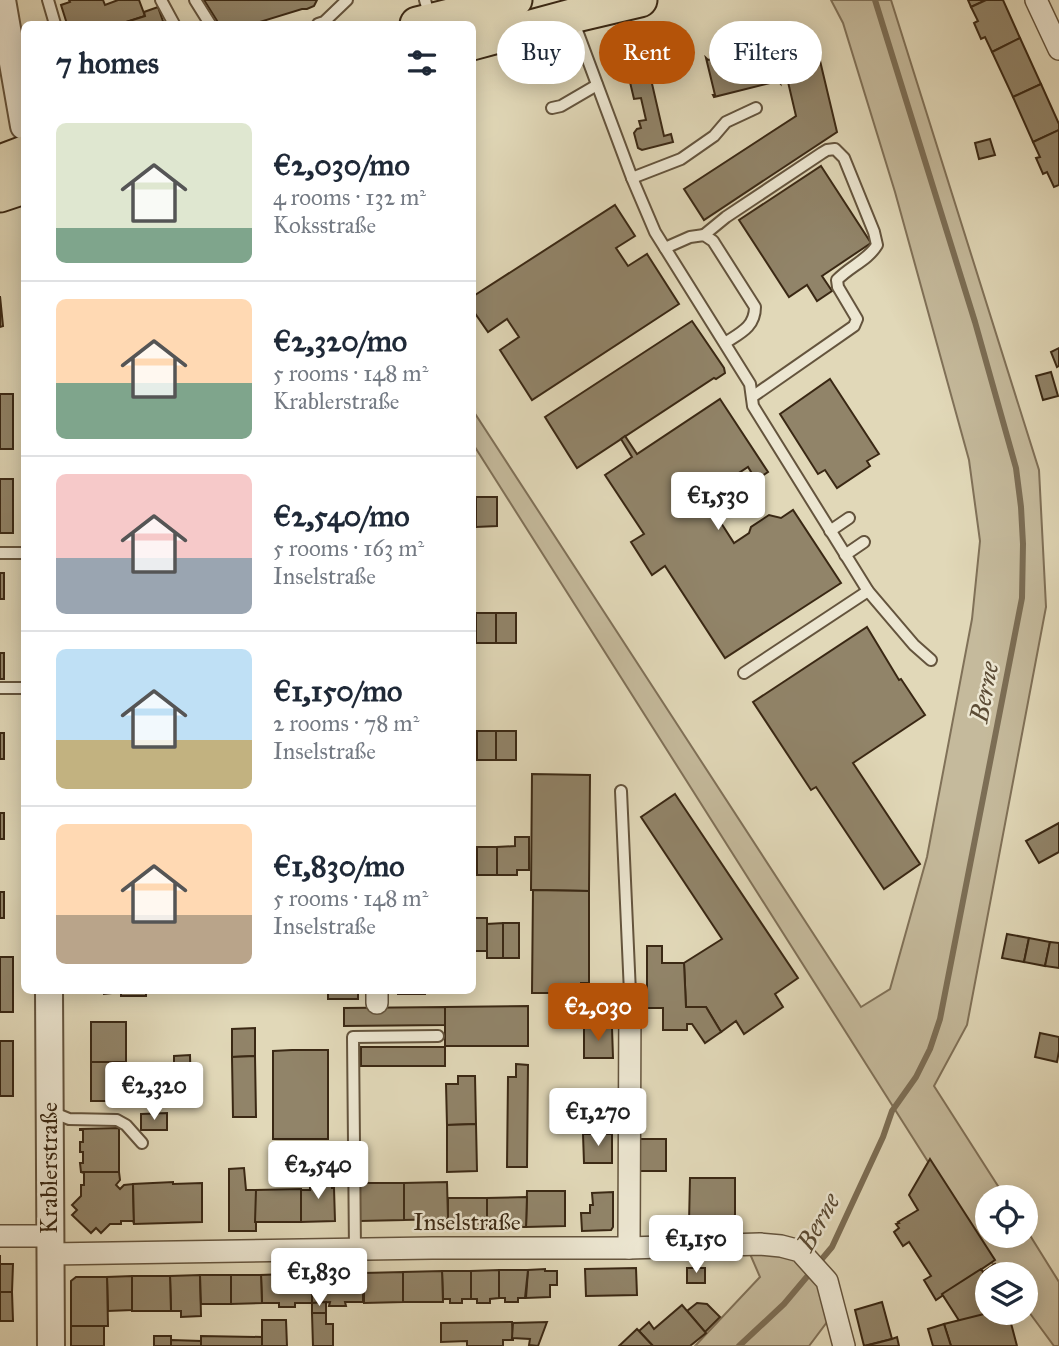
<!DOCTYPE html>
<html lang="en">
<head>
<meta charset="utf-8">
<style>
  body { margin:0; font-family:"IM FELL Great Primer",serif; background:#f6f6f7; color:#1f2937; height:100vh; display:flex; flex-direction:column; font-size:26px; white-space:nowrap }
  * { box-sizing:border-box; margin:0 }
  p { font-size:23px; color:#747a83 }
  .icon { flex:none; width:38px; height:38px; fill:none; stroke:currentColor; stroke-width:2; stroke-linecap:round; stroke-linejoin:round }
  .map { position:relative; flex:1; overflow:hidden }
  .details { position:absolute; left:21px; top:21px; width:455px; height:973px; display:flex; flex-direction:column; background:#fff; border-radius:10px; box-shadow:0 4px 18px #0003 }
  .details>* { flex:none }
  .guide { position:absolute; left:497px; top:21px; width:457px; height:63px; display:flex; gap:14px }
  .fabs { position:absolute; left:975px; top:1185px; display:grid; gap:14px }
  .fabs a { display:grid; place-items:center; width:63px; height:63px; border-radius:50%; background:#fff; box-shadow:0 4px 18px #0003; font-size:35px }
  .price { position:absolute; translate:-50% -60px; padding:0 16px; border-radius:7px; background:#fff; color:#222; font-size:23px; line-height:46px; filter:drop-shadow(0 2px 4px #0008) }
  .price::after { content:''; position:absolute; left:50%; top:42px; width:21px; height:16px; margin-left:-10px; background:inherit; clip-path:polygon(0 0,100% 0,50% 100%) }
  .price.current { background:#b45309; color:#fff }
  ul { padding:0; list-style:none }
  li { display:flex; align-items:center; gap:21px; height:175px; padding:0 35px }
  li+li { border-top:2px solid #e0e1e3 }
  li span { display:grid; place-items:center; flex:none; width:196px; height:140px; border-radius:10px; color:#555 }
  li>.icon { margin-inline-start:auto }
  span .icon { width:84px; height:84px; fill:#fffc; stroke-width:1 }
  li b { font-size:30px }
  h2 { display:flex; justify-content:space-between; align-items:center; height:84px; padding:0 35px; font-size:30px }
  .chip { padding:0 24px; border-radius:32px; background:#fff; box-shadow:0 4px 18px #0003; font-size:24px; line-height:63px }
  .chip.current { background:#b45309; color:#fff }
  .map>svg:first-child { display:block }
  .green { fill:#c5ba9c; stroke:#807158; stroke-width:2 }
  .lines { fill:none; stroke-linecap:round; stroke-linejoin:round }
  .stream { stroke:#7c6e55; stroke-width:6 }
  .building { fill:#918469; stroke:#3a2814; stroke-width:2 }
  .service-casing { stroke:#64543d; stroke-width:14 }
  .minor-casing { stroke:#64543d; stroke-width:24 }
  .tertiary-casing { stroke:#64543d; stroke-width:30 }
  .primary-casing { stroke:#3a2814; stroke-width:37 }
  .service { stroke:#ece6d1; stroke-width:10 }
  .minor { stroke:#ece6d1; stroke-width:21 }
  .tertiary { stroke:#ece6d1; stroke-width:26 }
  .primary { stroke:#e1d8b8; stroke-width:33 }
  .labels { text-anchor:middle; stroke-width:5; stroke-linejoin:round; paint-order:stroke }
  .street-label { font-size:24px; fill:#3a2814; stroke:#ece6d1 }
  .water-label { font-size:26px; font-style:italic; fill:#5b4b34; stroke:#ece6d1 }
</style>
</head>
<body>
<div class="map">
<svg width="1059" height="1346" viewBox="0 0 1059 1346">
  <rect width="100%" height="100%" fill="#e1d8b8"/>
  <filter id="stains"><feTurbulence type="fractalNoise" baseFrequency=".00286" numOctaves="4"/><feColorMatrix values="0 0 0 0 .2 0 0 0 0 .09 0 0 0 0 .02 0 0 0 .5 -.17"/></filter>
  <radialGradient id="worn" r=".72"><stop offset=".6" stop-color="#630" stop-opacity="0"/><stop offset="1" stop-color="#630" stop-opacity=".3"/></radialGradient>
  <g class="green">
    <path d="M831,0H891L1039,470L1046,607L967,1025L934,1086L1005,1197H987V1236H1026V1229L1059,1282V1346H1054L1026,1308V1274H1000L996,1269L473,444L472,409L861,1007L890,989L927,857L972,619L980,541L969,460L895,192L843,23Z"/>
    <path d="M747,1247L780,1249L824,1281L833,1314L809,1346H695L760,1277Z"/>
  </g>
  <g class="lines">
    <path class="stream" d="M739,1346L784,1304L832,1247L883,1137L892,1111L916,1077L930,1049L940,1019L1022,598L1023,544L1021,507L1016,468L975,322L875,0"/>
  </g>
  <g class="building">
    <path d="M69,0H103L105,5L118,0H139L145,16L120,24H67L61,5L70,2Z"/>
    <path d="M204,0H317L314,6L307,9H302L253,24H219Z"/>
    <path d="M968,0H986L971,7Z"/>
    <path d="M986,0H1003L1020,38L992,52L985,37L981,39L974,23L978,21L971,7Z"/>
    <path d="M158,7L164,24H120L145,16L144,12Z"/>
    <path d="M1020,38L1041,84L1013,97L992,52Z"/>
    <path d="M769,43L780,83L778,81L714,97L713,95H715L706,58L708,60L769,45Z"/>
    <path d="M816,44L837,132L704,220L684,189L796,116L781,52Z"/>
    <path d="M657,72V73L650,75L664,136L671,134L673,142L642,150L638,148L634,133L637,129L641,128L639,121L646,120L641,98L634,99L629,78Z"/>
    <path d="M1041,84L1059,124V130L1033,142L1013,97Z"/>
    <path d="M1059,130V185L1054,187L1047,172L1043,174L1036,158L1040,157L1033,142Z"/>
    <path d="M990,139L995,155L979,159L975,143Z"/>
    <path d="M821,166L871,243L822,276L832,291L817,301L807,285L789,297L739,220Z"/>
    <path d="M615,205L635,236L616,248L628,266L647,254L679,304L532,400L500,350L519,337L507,319L488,332L472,309V297Z"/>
    <path d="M0,296L3,326L0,327Z"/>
    <path d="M692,321L724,368L725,373L716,379L714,378L577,468L545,417Z"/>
    <path d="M1059,348V366L1057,367L1051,352Z"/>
    <path d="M1051,372L1058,396L1043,400L1036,376Z"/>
    <path d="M830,379L879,454L867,461L870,466L837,488L825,470L818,474L780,414Z"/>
    <rect x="0" y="394" width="13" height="55"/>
    <path d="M720,399L768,472L756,480L748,467L704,496L714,512L734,543L749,533L751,527L769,515L781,518L793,510L841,583L725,658L665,566L652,575L631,542L644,534L605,475L632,457L621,439L625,436L637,454Z"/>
    <rect x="0" y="479" width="13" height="54"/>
    <rect x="472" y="497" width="4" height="30"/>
    <path d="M476,497H497V526L476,527Z"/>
    <rect x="0" y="573" width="4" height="26"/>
    <rect x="472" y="613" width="4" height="30"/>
    <rect x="476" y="613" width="20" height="30"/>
    <rect x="496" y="613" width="20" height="30"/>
    <path d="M867,627L899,680L901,679L925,715L853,763L920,864L884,889L816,787L811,790L753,702Z"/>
    <rect x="0" y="653" width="4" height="26"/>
    <rect x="472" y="731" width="5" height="29"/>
    <rect x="477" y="731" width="19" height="29"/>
    <rect x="496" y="731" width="20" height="29"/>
    <rect x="0" y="733" width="4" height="26"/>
    <path d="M532,774L590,775L589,891L531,890Z"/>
    <path d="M675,794L798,978L775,994L783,1007L744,1034L736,1021L721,1032L706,1007H686L684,963L722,939L641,817Z"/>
    <rect x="0" y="813" width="4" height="26"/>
    <path d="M1059,823V852L1039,863L1026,841Z"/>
    <path d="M515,837H529V870H517V875H497V847L515,846Z"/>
    <rect x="472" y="847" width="5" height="28"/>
    <rect x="477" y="847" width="20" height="28"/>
    <path d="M533,890L589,891V983H581V992H589L588,993H532Z"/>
    <rect x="0" y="892" width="4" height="26"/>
    <path d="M472,918H487V951H473Z"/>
    <rect x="503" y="923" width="16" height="35"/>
    <path d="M503,923V958H487V924Z"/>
    <path d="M1007,934L1029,938L1024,962L1002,958Z"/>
    <path d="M1029,938L1050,942L1045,966L1024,962Z"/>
    <path d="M1050,942L1059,943V968L1045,966Z"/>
    <path d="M647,946H662V963H684L686,1007H706L721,1032L705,1043L692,1024H687V1030H663V1008H647Z"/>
    <rect x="0" y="957" width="13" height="55"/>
    <path d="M104,990H146V996H121V992L104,994Z"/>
    <rect x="328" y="990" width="30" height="9"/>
    <rect x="398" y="990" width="27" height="4"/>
    <path d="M571,995H613V1027H585V1016H571Z"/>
    <path d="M528,1006V1046H445V1007Z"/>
    <path d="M445,1007V1025L344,1026V1008Z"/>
    <rect x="91" y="1022" width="35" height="40"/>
    <path d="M255,1028V1056L232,1057V1029Z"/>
    <path d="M584,1028H612L613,1058H584Z"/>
    <path d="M1040,1033L1059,1037V1051L1057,1062L1035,1057Z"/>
    <rect x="0" y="1041" width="13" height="55"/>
    <rect x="361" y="1047" width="84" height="19"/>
    <path d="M292,1050H328V1139H273V1051Z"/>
    <path d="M190,1055L191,1098H174V1056Z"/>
    <path d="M255,1056L256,1117H233L232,1057Z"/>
    <rect x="91" y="1062" width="35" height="39"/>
    <path d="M516,1064L528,1065L527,1167H507L508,1077H516Z"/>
    <path d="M458,1076H475L476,1124L447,1125L446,1084H458Z"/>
    <path d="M167,1113V1130H141V1114Z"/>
    <path d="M476,1124L477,1171L447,1172V1125Z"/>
    <path d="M119,1128V1172H81L80,1163H83V1152H80V1142H83V1130H80V1129Z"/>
    <path d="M583,1134H612V1163H584Z"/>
    <rect x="639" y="1139" width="27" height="32"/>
    <path d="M930,1159L995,1260L936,1300L924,1280L931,1276L909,1242L903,1246L894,1232L899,1228L896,1224L899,1223L898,1222L918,1210L909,1195Z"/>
    <path d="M244,1168L246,1190H256V1231H229V1169Z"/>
    <path d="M81,1172H119L120,1180L116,1185L120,1189L124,1185L133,1184L134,1224L133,1221H121V1224H110L101,1233L96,1228L91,1233L72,1215L77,1210L72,1205L81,1196V1185H84V1173Z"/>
    <path d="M310,1177H332V1188H334L335,1221L301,1222V1190H310Z"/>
    <path d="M690,1178H735V1215L726,1223H689Z"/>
    <path d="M173,1182V1184L202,1183V1222L134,1224L133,1184Z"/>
    <path d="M447,1182L448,1219L404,1220V1183Z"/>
    <path d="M359,1183H404V1220L360,1221Z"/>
    <path d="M301,1189V1222H255L256,1190Z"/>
    <path d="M527,1191H565V1226L526,1227Z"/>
    <path d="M613,1192V1227L611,1230L582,1231L581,1213H590V1205H593L592,1193Z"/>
    <path d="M527,1197L526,1227H487V1198Z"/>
    <path d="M448,1198H487V1227L448,1228Z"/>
    <path d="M0,1255V1264H13L12,1292H0Z"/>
    <path d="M995,1264L1001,1274H987V1312H992L960,1322L942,1294L981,1269L983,1272Z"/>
    <path d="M636,1268L637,1295L586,1296L585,1269Z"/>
    <rect x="687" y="1268" width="18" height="15"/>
    <path d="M545,1269V1271H557V1285H550V1297L526,1298L528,1270Z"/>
    <path d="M499,1270H528L525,1298H518V1302H505V1298H499Z"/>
    <path d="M499,1270V1298L490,1299V1303H477V1299H471V1271Z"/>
    <path d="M442,1271H471V1299H462V1303H450V1299H443Z"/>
    <path d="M442,1271L443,1302H403V1272Z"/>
    <path d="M363,1272V1302H345L346,1306H329L330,1302L312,1303V1273Z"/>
    <path d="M403,1272V1302L364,1303V1273Z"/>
    <path d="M312,1273V1303H295V1307H279V1303H262L261,1275Z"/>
    <path d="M200,1275L201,1316L181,1317V1311H171L170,1276Z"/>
    <path d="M200,1275H231V1304H201Z"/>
    <path d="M231,1275H261L262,1303L231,1304Z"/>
    <path d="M132,1276H170L171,1311H132Z"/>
    <path d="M132,1276V1310L108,1311L107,1277Z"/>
    <path d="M76,1277H107L108,1326H71V1281Z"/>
    <path d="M0,1292H12L13,1321H0Z"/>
    <path d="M326,1302V1313H312V1303Z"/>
    <path d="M882,1302L892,1339L864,1346L855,1310Z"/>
    <path d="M697,1303L707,1304L720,1317L705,1332L687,1311Z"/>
    <path d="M682,1305L706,1333L690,1346H653L639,1331L649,1322L654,1329Z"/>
    <path d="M992,1312H1008L1017,1346H951L944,1324Z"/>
    <path d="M312,1313H326V1324H333V1346H313Z"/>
    <path d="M262,1320H286L287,1346H262Z"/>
    <path d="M512,1322L513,1340H503V1346H467V1341L441,1342V1323Z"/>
    <path d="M547,1322L538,1346L529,1345L530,1339L512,1338L513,1323Z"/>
    <path d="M944,1324L951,1346H933L928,1329Z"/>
    <rect x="71" y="1326" width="33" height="20"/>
    <path d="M637,1329L653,1346H619Z"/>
    <rect x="154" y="1336" width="17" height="10"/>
    <path d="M201,1336L262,1337V1346H201Z"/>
    <path d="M897,1337L899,1346H865L892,1339Z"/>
    <path d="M171,1340L201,1341V1346H171Z"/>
  </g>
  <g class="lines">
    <g class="service-casing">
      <g id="service">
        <path d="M48,0L55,24"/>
        <path d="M161,0L174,24"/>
        <path d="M195,0L210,24"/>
        <path d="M425,0L430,18"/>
        <path d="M573,20L632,178L655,232L750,384L753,406L868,591L914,645L931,660"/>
        <path d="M318,24L324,22L347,0"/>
        <path d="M552,108L561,106L597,85"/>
        <path d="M632,178L681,159L714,136L726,122L756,108"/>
        <path d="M704,235L726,217L822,153L827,150L835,149L844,158L874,232L877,245C868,260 849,267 837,280L838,287L857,319L854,326L752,397"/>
        <path d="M665,248L690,237L704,235L713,241L755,307C755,327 740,333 725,343"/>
        <path d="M830,531L849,518"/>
        <path d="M0,553H24"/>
        <path d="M845,555L864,542"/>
        <path d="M744,673L868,591"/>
        <path d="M0,688H24"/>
        <path d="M621,791L630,993"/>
        <path d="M52,1112L69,1119L117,1120L126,1125L142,1143"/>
        <path d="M355,1250L353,1037L438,1036"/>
      </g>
    </g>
    <g class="minor-casing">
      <g id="minor">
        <path d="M1036,0L1059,49"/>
        <path d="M377,990V1003"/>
        <path d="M0,1236H49"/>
        <path d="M629,1248L630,993"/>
        <path d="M50,1254L432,1248H629L760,1244L781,1246L800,1251L827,1281L844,1346"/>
      </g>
    </g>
    <g class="tertiary-casing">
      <g id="tertiary">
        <path d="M2,0L24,126"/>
        <path d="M49,990L51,1346"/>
      </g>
    </g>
    <g class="primary-casing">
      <g id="primary">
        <path d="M417,24L515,0"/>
        <path d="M472,43L572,16L640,0"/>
        <path d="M0,162L24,153"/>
        <path d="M0,195L24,187"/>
      </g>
    </g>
    <use href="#service" class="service"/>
    <use href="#minor" class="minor"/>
    <use href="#tertiary" class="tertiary"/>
    <use href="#primary" class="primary"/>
  </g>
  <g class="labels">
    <g class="street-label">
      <text transform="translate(49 1168) rotate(-90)" y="8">Krablerstraße</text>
      <text x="467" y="1230">Inselstraße</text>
    </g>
    <g class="water-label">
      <text transform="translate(984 692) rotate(-79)" y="9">Berne</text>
      <text transform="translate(818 1222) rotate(-61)" y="9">Berne</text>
    </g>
  </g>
  <rect width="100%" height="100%" filter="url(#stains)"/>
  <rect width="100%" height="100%" fill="url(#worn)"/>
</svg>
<div class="fabs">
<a><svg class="icon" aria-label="locate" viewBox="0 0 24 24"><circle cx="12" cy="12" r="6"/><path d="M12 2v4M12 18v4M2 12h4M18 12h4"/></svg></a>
<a><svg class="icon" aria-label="layers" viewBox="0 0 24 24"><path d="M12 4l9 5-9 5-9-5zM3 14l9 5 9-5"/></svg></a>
</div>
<b class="price" style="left:718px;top:532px">€1,530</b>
<b class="price current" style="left:598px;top:1043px">€2,030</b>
<b class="price" style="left:154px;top:1122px">€2,320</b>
<b class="price" style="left:598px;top:1148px">€1,270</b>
<b class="price" style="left:318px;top:1201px">€2,540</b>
<b class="price" style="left:696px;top:1275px">€1,150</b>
<b class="price" style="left:319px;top:1308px">€1,830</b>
<div class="guide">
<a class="chip">Buy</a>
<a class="chip current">Rent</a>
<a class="chip">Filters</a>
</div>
<section class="details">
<h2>7 homes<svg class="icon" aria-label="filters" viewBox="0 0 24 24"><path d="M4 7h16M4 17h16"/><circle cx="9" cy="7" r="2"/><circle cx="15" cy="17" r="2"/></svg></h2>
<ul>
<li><span style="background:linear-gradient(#dfe7d0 75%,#7fa58c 0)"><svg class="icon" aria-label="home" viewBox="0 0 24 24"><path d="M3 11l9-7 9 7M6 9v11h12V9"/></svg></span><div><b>€2,030/mo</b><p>4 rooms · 132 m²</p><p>Koksstraße</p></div></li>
<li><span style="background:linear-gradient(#ffd9b3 60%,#7fa58c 0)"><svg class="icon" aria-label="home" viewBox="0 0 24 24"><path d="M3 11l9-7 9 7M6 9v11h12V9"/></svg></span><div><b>€2,320/mo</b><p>5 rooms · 148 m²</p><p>Krablerstraße</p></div></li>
<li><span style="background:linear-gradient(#f6c9c9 60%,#9aa5b1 0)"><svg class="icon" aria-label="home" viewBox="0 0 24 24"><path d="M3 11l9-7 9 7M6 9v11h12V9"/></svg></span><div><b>€2,540/mo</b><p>5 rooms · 163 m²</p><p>Inselstraße</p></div></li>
<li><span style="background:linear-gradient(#bfe0f5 65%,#c2b280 0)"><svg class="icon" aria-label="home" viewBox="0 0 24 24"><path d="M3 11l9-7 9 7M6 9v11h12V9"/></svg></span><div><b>€1,150/mo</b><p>2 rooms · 78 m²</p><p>Inselstraße</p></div></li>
<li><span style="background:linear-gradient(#ffd9b3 65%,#b9a48a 0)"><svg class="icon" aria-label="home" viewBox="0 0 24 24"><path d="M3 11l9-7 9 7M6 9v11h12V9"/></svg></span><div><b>€1,830/mo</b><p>5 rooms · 148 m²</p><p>Inselstraße</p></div></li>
</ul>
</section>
</div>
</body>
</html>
